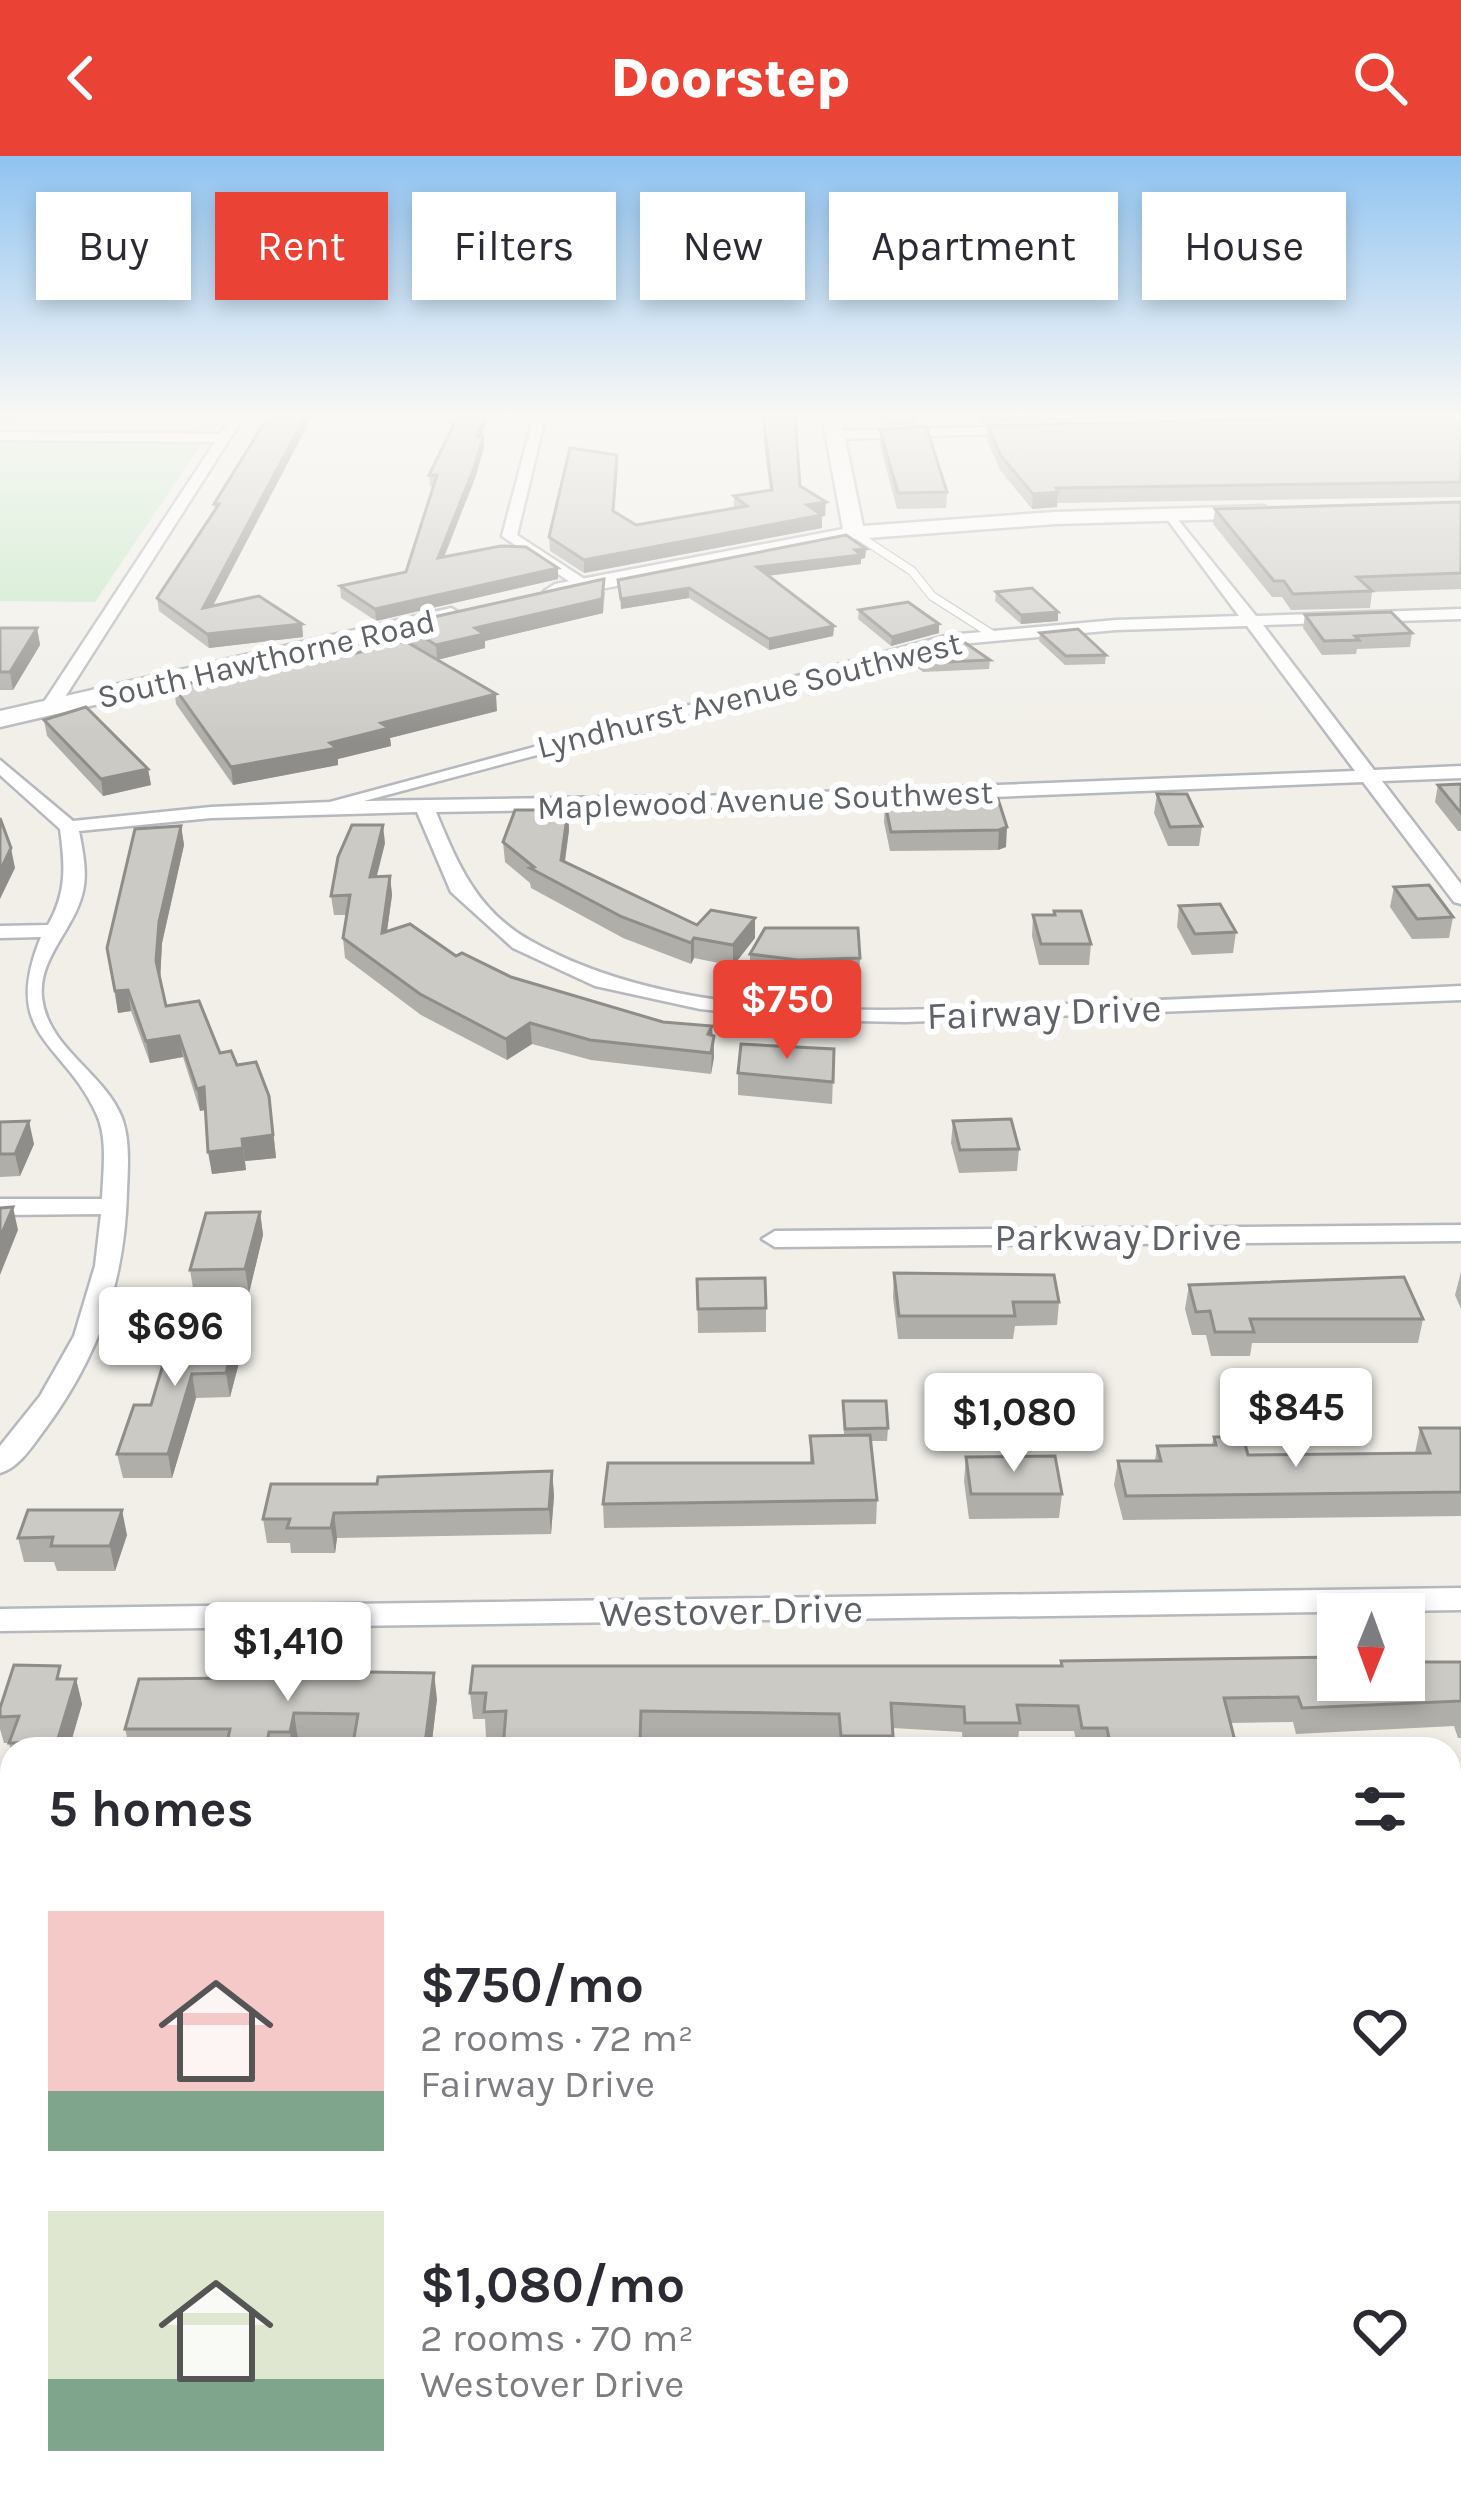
<!DOCTYPE html>
<html lang="en">
<head>
<meta charset="utf-8">
<style>
  body { margin:0; font-family:Karla,sans-serif; background:#f7f7f7; color:#2b2b33; height:100vh; display:flex; flex-direction:column; font-size:45px; white-space:nowrap }
  * { box-sizing:border-box; margin:0 }
  p { font-size:39px; color:#7c7c81 }
  .icon { flex:none; width:66px; height:66px; fill:none; stroke:currentColor; stroke-width:2; stroke-linecap:round; stroke-linejoin:round }
  .map { position:relative; flex:1; overflow:hidden }
  .sheet { position:absolute; left:0px; top:1581px; width:1461px; height:771px; display:flex; flex-direction:column; background:#fff; border-radius:36px 36px 0 0; box-shadow:0 6px 18px #0003 }
  .sheet>* { flex:none }
  .top-card { position:absolute; left:36px; top:36px; width:1389px; height:108px; display:flex; gap:24px }
  .needle { width:78px; rotate:181deg }
  .fabs { position:absolute; left:1317px; top:1437px; display:grid; gap:24px }
  .fabs a { display:grid; place-items:center; width:108px; height:108px; border-radius:0px; background:#fff; box-shadow:0 6px 18px #0003; font-size:60px }
  .price { position:absolute; translate:-50% -102px; padding:0 27px; border-radius:12px; background:#fff; color:#222; font-size:39px; line-height:78px; filter:drop-shadow(0 3px 6px #0008) }
  .price::after { content:''; position:absolute; left:50%; top:72px; width:36px; height:27px; margin-left:-18px; background:inherit; clip-path:polygon(0 0,100% 0,50% 100%) }
  .price.selected { background:#ea4335; color:#fff }
  ul { padding:0; list-style:none }
  li { display:flex; align-items:center; gap:36px; height:300px; padding:0 48px }
  li span { display:grid; place-items:center; flex:none; width:336px; height:240px; border-radius:0px; color:#555 }
  li>.icon { margin-inline-start:auto }
  span .icon { width:144px; height:144px; fill:#fffc; stroke-width:1 }
  li b { font-size:51px }
  h2 { display:flex; justify-content:space-between; align-items:center; height:144px; padding:0 48px; font-size:51px }
  .chip { padding:0 42px; border-radius:0px; background:#fff; box-shadow:0 6px 18px #0003; font-size:42px; line-height:108px }
  .chip.selected { background:#ea4335; color:#fff }
  header { display:flex; justify-content:space-between; align-items:center; height:156px; padding:0 48px; background:#ea4335; color:#fff; font-size:54px; font-weight:800 }
  .map>svg:first-child { display:block }
  .green { fill:#c5e8c5 }
  .lines { fill:none; stroke-linecap:round; stroke-linejoin:round }
  .lane-casing { stroke:#b5b8bc; stroke-width:10 }
  .street-casing { stroke:#b5b8bc; stroke-width:5 }
  .secondary-casing { stroke:#b6babf; stroke-width:5 }
  .lane { stroke:#fff; stroke-width:8 }
  .street { fill:#fff; fill-rule:evenodd }
  .secondary { fill:#fff; fill-rule:evenodd }
  .wall { fill:#afaea9 }
  .shaded-wall { fill:#8f8d8a }
  .building { fill:#cccac5; stroke:#8f8d8a; stroke-width:3 }
  .labels { text-anchor:middle; stroke-width:12; stroke-linejoin:round; paint-order:stroke }
  .far-street-label { font-size:33px; fill:#5f6368; stroke:#fff }
  .street-label { font-size:39px; fill:#5f6368; stroke:#fff }
</style>
</head>
<body>
<header><svg class="icon" aria-label="back" viewBox="0 0 24 24"><path d="M15 5l-7 7 7 7"/></svg>Doorstep<svg class="icon" aria-label="search" viewBox="0 0 24 24"><circle cx="10" cy="10" r="6"/><path d="M15 15l6 6"/></svg></header>
<div class="map">
<svg width="1461" height="2351" viewBox="0 0 1461 2351">
  <rect width="100%" height="100%" fill="#f1efe8"/>
  <path class="green" d="M0,285L202,287L95,446L0,445Z"/>
  <g class="lines">
    <g class="lane-casing">
      <path id="lane" d="M854,377L912,415L932,440L993,479"/>
    </g>
    <g class="street-casing">
      <g id="street">
        <path d="M233,259H245L58,552L43,556L40,552L215,286L0,284V276L220,278Z"/>
        <path d="M534,259H546L517,379L589,426V432H579L502,380Z"/>
        <path d="M1025,270L1030,277L837,283L830,279L837,275Z"/>
        <path d="M1171,355L1256,460L1461,453V463L1263,469L1374,614L1461,610V622L1382,625L1461,728V748L1454,746L1363,626L744,651L436,656C458,709 477,755 531,785C689,874 911,854 1087,847C1212,842 1336,836 1461,830V844L905,866L803,864L700,853L595,830L513,792L451,736L417,656L211,662L79,675C83,696 88,719 82,739C73,774 38,803 42,841C47,892 104,916 122,962C130,984 128,1011 127,1035C125,1125 99,1200 45,1273C33,1289 19,1312 0,1317V1290L40,1240L74,1180L95,1110L101,1058L0,1059V1043H102C103,1016 108,984 97,959C64,885 0,881 41,781L0,782V770L48,769C67,736 65,709 60,673L0,619V604L73,665L211,651L330,646L949,479L1116,464L1239,460L1164,359ZM1247,470L1355,615L744,639L364,645L950,489L1116,474Z"/>
        <path d="M1461,1069V1085L775,1091L762,1083L775,1075Z"/>
        <path d="M1461,1432V1454L0,1475V1453Z"/>
        <path d="M1461,2127V2167L1449,2168V2128Z"/>
        <rect x="0" y="2163" width="12" height="40"/>
      </g>
    </g>
    <g class="secondary-casing">
      <g id="secondary">
        <path d="M822,259H840L863,370L1055,356L1264,350L1274,356L1264,362L1055,368L854,383L555,442L544,435L555,428L843,373Z"/>
        <path d="M451,452L463,459L459,464L0,571V555Z"/>
      </g>
    </g>
    <use href="#lane" class="lane"/>
    <use href="#street" class="street"/>
    <use href="#secondary" class="secondary"/>
  </g>
  <g class="wall">
    <path d="M0,259H24L18,265H0Z"/>
    <path d="M488,259L481,281H483L484,292L475,322L444,401L558,423L376,465L341,442L340,430L406,416L433,330H430L429,319L451,274L450,264Z"/>
    <path d="M763,259L800,330L825,360H822V372L584,417L550,395L549,381L618,311L614,356L636,369L734,353V340L770,334L764,288Z"/>
    <path d="M878,259H918L917,268L884,269Z"/>
    <path d="M977,259H1300L981,267Z"/>
    <path d="M1461,259V341L1057,347V351L1032,353L1000,314L987,284L988,270Z"/>
    <path d="M258,274L213,450L302,468L303,481L209,492L159,455L157,442L215,354L214,348Z"/>
    <path d="M880,274L947,336L946,352L897,353L880,289Z"/>
    <path d="M1461,346V433L1372,436L1370,452L1291,454L1282,441H1272L1213,368L1215,353Z"/>
    <path d="M866,393L865,402L861,403V408L768,420L834,470L833,480L769,494L689,442L621,453L618,424Z"/>
    <path d="M605,436L603,457L485,485V492L437,504L497,555L390,582L391,590L338,603V609L233,629L176,548L174,531L353,498L437,504L404,482L402,468Z"/>
    <path d="M996,436L1058,456V465L1021,468L995,445Z"/>
    <path d="M859,454L939,477L891,490L858,463Z"/>
    <path d="M1305,459L1412,477L1410,491L1357,493L1356,498L1322,499L1303,472Z"/>
    <path d="M0,472H37L40,489L13,534H0Z"/>
    <path d="M1040,477L1106,499L1105,508L1065,509L1039,485Z"/>
    <path d="M909,496L990,504L989,513L923,516L909,505Z"/>
    <path d="M44,564L148,613L151,629L103,640L47,580Z"/>
    <path d="M1461,628V675H1458L1435,646L1438,629Z"/>
    <path d="M1157,638L1202,670L1199,690H1168L1154,657Z"/>
    <path d="M998,643L1006,691L998,694L890,695L884,666L885,647Z"/>
    <path d="M568,654L569,674L565,706L697,769L755,782L733,810L694,802L691,808L623,782L531,732L530,727L505,706L503,686Z"/>
    <path d="M181,670L184,689L162,787L160,822L166,850L237,909L272,962L276,1002L245,1005L246,1014L212,1018L206,954L200,955L183,901L150,907L131,855L118,857L107,792Z"/>
    <path d="M385,687L376,720H390L392,739L387,775L511,821L714,880V901L711,918L591,904L532,888L507,904L421,859L345,802L343,782L346,759H334L331,740Z"/>
    <path d="M1394,731L1453,761L1449,782L1412,783L1390,751Z"/>
    <path d="M1179,750L1236,776L1233,797L1192,799L1177,771Z"/>
    <path d="M1054,755L1091,788L1089,809H1039L1032,780L1033,759H1053Z"/>
    <path d="M750,798L860,802L859,823L797,825L750,819Z"/>
    <path d="M834,893L832,948L738,939V917Z"/>
    <path d="M953,965L1019,993L1017,1015L959,1017L951,987Z"/>
    <path d="M0,966L34,988L20,1020L0,1021Z"/>
    <path d="M260,1056L263,1079L249,1137L194,1138L190,1114Z"/>
    <path d="M1461,1116V1153L1455,1139Z"/>
    <path d="M894,1117L1059,1146L1057,1169L1015,1170L1013,1183H898L893,1141Z"/>
    <path d="M697,1123L766,1152V1176L698,1177Z"/>
    <path d="M1189,1129L1423,1163L1418,1187H1252L1250,1200H1211L1206,1179H1192L1185,1153Z"/>
    <path d="M237,1175L241,1199L230,1241L196,1242L172,1322H123L117,1298L151,1249Z"/>
    <path d="M843,1245L888,1272L887,1285H871L877,1344L876,1368L604,1372L603,1348L810,1307V1280L844,1279Z"/>
    <path d="M1420,1272H1461V1360L1123,1364L1114,1329L1118,1305H1155L1157,1290L1212,1289L1214,1281L1248,1299L1415,1297Z"/>
    <path d="M966,1301L1062,1338L1059,1362L969,1363L964,1325Z"/>
    <path d="M552,1315L554,1340L551,1378L337,1382L335,1397H291L290,1387H267L263,1363L377,1328Z"/>
    <path d="M127,1379L115,1415H57L54,1406H24L18,1382Z"/>
    <path d="M1061,1505L1338,1524L1461,1506V1582H1458L1454,1570L1296,1578L1293,1566L1230,1567L1237,1593H1078L1074,1575H1019L1017,1592H963L962,1576L893,1572L892,1593H839L838,1584L641,1581V1593H503L504,1581H486L485,1563H473L470,1537L1061,1510Z"/>
    <path d="M64,1523H76L82,1548L69,1593H12V1598L9,1587H4L0,1573V1552Z"/>
    <path d="M437,1543L431,1593H354V1583H298L296,1593H130L125,1573Z"/>
    <path d="M1449,1880H1461V1979H1457L1455,1987H1449Z"/>
    <path d="M12,1887V2018L0,2019V1899L8,1900Z"/>
    <path d="M989,2340H1100L1102,2351H990Z"/>
    <path d="M1155,2340H1449L1461,2351H1157Z"/>
  </g>
  <g class="shaded-wall">
    <path d="M306,259H313L205,465L203,452Z"/>
    <path d="M485,259H488L478,292L477,281Z"/>
    <path d="M483,281L484,292L475,322L439,414L438,402Z"/>
    <path d="M1058,336L1057,351L1032,353L1033,338Z"/>
    <path d="M826,346L825,360H822V372L584,417V404Z"/>
    <path d="M866,393L865,402L861,403V408L756,421L757,411Z"/>
    <path d="M558,412V423L376,465L375,453Z"/>
    <path d="M604,423L603,457L485,485V492L437,504L436,489Z"/>
    <path d="M689,432V442L621,453V443Z"/>
    <path d="M1058,456V465L1021,468V459Z"/>
    <path d="M302,468L303,481L209,492L207,478Z"/>
    <path d="M939,468V477L891,490L892,481Z"/>
    <path d="M834,470L833,480L769,494V483Z"/>
    <path d="M37,472L40,489L13,534L10,516Z"/>
    <path d="M496,538L497,555L390,582L391,590L338,603V609L233,629L231,611L330,587L381,567Z"/>
    <path d="M148,613L151,629L103,640L101,623Z"/>
    <path d="M568,654L569,674L562,724L561,704Z"/>
    <path d="M383,669L385,687L372,740L370,721Z"/>
    <path d="M181,670L184,689L162,787L160,826L156,805L159,766Z"/>
    <path d="M1007,671L1006,691L998,694L999,674Z"/>
    <path d="M11,692L15,712L0,743V715Z"/>
    <path d="M390,720L392,739L384,796L382,777Z"/>
    <path d="M755,762V782L733,810V789Z"/>
    <path d="M694,782V802L691,808V787Z"/>
    <path d="M128,834L131,855L118,857L115,835Z"/>
    <path d="M530,867L532,888L507,904L506,883Z"/>
    <path d="M712,870L714,901L711,918L712,892L708,899V878Z"/>
    <path d="M179,880L183,901L150,907L146,885Z"/>
    <path d="M204,931L208,953L200,955L197,933Z"/>
    <path d="M269,940L276,1002L245,1005L242,983Z"/>
    <path d="M29,965L34,988L20,1020L15,998Z"/>
    <path d="M243,992L246,1014L212,1018L208,996Z"/>
    <path d="M13,1051L18,1074L0,1119V1082Z"/>
    <path d="M260,1056L263,1079L249,1137L245,1113Z"/>
    <path d="M237,1175L241,1199L230,1241L226,1217Z"/>
    <path d="M192,1218L196,1242L172,1322L168,1298Z"/>
    <path d="M552,1315L554,1340L551,1378L549,1353Z"/>
    <path d="M122,1354L127,1379L115,1415L110,1390Z"/>
    <path d="M334,1357L337,1382L335,1397L331,1372Z"/>
    <path d="M434,1517L437,1543L431,1593H426Z"/>
    <path d="M76,1523L82,1548L69,1593H58L57,1586Z"/>
    <path d="M294,1557L298,1583L296,1593H293L290,1576Z"/>
    <path d="M264,2340H273L272,2351H262Z"/>
    <path d="M442,2340H448L447,2351H441Z"/>
  </g>
  <g class="building">
    <path d="M269,259H306L203,452L259,440L302,468L207,478L157,442L219,348H214Z"/>
    <path d="M452,259H485L477,281H483L474,312L438,402L501,390L526,391L558,412L375,453L340,430L406,416L437,319H429L456,264H450Z"/>
    <path d="M763,259H795L800,330L826,346L807,349L822,359L584,404L549,381L570,292L617,299L613,355L636,369L747,350L734,340L772,334Z"/>
    <path d="M1422,259H1461V326L1056,332L1058,336L1033,338L1001,300L988,270Z"/>
    <path d="M926,270L947,336L898,337L880,274Z"/>
    <path d="M1461,346V417L1357,421L1372,435L1293,438L1284,425H1274L1215,353Z"/>
    <path d="M846,379L866,393L855,394L861,399L757,411L834,470L769,483L689,432L621,443L618,424Z"/>
    <path d="M604,423L602,443L475,472L484,478L436,489L402,468Z"/>
    <path d="M1032,432L1058,456L1021,459L996,436Z"/>
    <path d="M908,446L939,468L892,481L859,454Z"/>
    <path d="M1391,456L1412,477L1355,480L1359,484L1324,485L1305,459Z"/>
    <path d="M0,472H37L10,516H0Z"/>
    <path d="M1078,473L1106,499L1066,500L1040,477Z"/>
    <path d="M961,484L990,504L923,507L909,496Z"/>
    <path d="M405,485L496,538L381,567L389,572L330,587L337,592L231,611L174,531L341,491L353,498Z"/>
    <path d="M86,551L148,613L101,623L44,564Z"/>
    <path d="M1461,628V657L1438,629Z"/>
    <path d="M1157,638H1187L1202,670L1170,671Z"/>
    <path d="M998,643L1007,671L999,674L891,676L885,647Z"/>
    <path d="M515,654H568L561,704L697,769L711,754L755,762L733,789L694,782L691,787L622,761L530,712L534,711L503,686Z"/>
    <path d="M0,662L11,692L0,715Z"/>
    <path d="M352,669H383L370,721L390,720L382,777L410,768L456,800L462,797L511,821L663,866L712,870L708,878L714,880L711,897L590,884L530,867L506,883L420,838L343,782L350,739L331,740L338,701Z"/>
    <path d="M181,670L159,766L156,805L166,850L199,845L220,897L231,895L237,909L256,906L269,940L273,979L242,983L243,992L208,996L204,931L197,933L179,880L146,885L128,834L115,835L107,792L135,673Z"/>
    <path d="M1429,729L1453,761L1417,763L1394,731Z"/>
    <path d="M1220,748L1236,776L1195,778L1179,750Z"/>
    <path d="M1054,755H1081L1091,788H1041L1033,759H1055Z"/>
    <path d="M765,772H858L860,802L798,804L750,798Z"/>
    <path d="M741,888L834,893L833,926L738,917Z"/>
    <path d="M1011,963L1019,993L960,994L953,965Z"/>
    <path d="M29,965L15,998H0V966Z"/>
    <path d="M13,1051L0,1082V1052Z"/>
    <path d="M260,1056L245,1113L190,1114L206,1057Z"/>
    <path d="M894,1117L1054,1119L1059,1146H1013L1015,1160H899Z"/>
    <path d="M1404,1121L1423,1163H1250L1254,1176H1215L1210,1155L1196,1156L1189,1129Z"/>
    <path d="M765,1122L766,1152L698,1153L697,1123Z"/>
    <path d="M173,1175H237L226,1217L192,1218L168,1298H117L134,1249H151Z"/>
    <path d="M843,1245H886L888,1272L845,1273Z"/>
    <path d="M1420,1272H1461V1336L1126,1340L1118,1305H1161L1157,1290L1216,1289L1214,1281H1243L1248,1299L1430,1297Z"/>
    <path d="M870,1279L877,1344L603,1348L608,1307H813L810,1280Z"/>
    <path d="M1055,1300L1062,1338H971L966,1301Z"/>
    <path d="M552,1315L549,1353L334,1357L331,1372H287L290,1363H263L271,1328H377L378,1321Z"/>
    <path d="M28,1354H122L110,1390H51L53,1381L18,1382Z"/>
    <path d="M1338,1501V1524H1404V1506H1461V1545L1302,1552L1298,1541L1224,1542L1237,1593H1111L1107,1572H1082L1078,1550L1017,1549L1020,1567H965L964,1551L891,1547L893,1580H841L839,1558L641,1555L640,1585H555L554,1593H503L506,1555L484,1556L486,1537H470L473,1510H1062L1061,1505Z"/>
    <path d="M14,1509L60,1510L57,1523H76L57,1586L9,1587L19,1560L0,1561V1552Z"/>
    <path d="M244,1514L434,1517L425,1588H353L358,1558L294,1557L290,1576H269L266,1591H226L230,1573H125L139,1523L242,1522Z"/>
    <rect x="1449" y="1880" width="12" height="82"/>
    <path d="M12,1887V1993H0V1899L8,1900Z"/>
    <path d="M1449,2286H1461V2351H1166L1164,2340H1449Z"/>
    <path d="M152,2340H264L262,2351H150Z"/>
    <path d="M337,2340H442L441,2351H336Z"/>
    <path d="M495,2340H769V2351H494Z"/>
    <path d="M839,2340H929L930,2351H840Z"/>
    <path d="M994,2340H1100L1102,2351H1015L1014,2348H995Z"/>
  </g>
  <linearGradient id="sky" x2="0" y2="1"><stop stop-color="#8fc3f1"/><stop offset="0.44" stop-color="#f9f8f5"/><stop offset="1" stop-color="#f9f8f5" stop-opacity="0"/></linearGradient>
  <rect width="1461" height="588" fill="url(#sky)"/>
  <g class="labels">
    <g class="far-street-label">
      <text transform="translate(266 502) rotate(-13)" y="12">South Hawthorne Road</text>
      <text transform="translate(749 538) rotate(-14)" y="12">Lyndhurst Avenue Southwest</text>
      <text transform="translate(765 643) rotate(-2)" y="12">Maplewood Avenue Southwest</text>
    </g>
    <g class="street-label">
      <text transform="translate(1044 855) rotate(-2)" y="14">Fairway Drive</text>
      <text x="1118" y="1094">Parkway Drive</text>
      <text transform="translate(731 1454) rotate(-1)" y="14">Westover Drive</text>
    </g>
  </g>
</svg>
<div class="fabs">
<a><svg class="needle" viewBox="-14 -14 28 28"><path d="M0-13l5 13h-10z" fill="#e53935"/><path d="M0 13l5-13h-10z" fill="#7c7c81"/></svg></a>
</div>
<b class="price selected" style="left:787px;top:906px">$750</b>
<b class="price" style="left:175px;top:1233px">$696</b>
<b class="price" style="left:1296px;top:1314px">$845</b>
<b class="price" style="left:1014px;top:1319px">$1,080</b>
<b class="price" style="left:288px;top:1548px">$1,410</b>
<div class="top-card">
<a class="chip">Buy</a>
<a class="chip selected">Rent</a>
<a class="chip">Filters</a>
<a class="chip">New</a>
<a class="chip">Apartment</a>
<a class="chip">House</a>
</div>
<section class="sheet">
<h2>5 homes<svg class="icon" aria-label="filters" viewBox="0 0 24 24"><path d="M4 7h16M4 17h16"/><circle cx="9" cy="7" r="2"/><circle cx="15" cy="17" r="2"/></svg></h2>
<ul>
<li><span style="background:linear-gradient(#f6c9c9 75%,#7fa58c 0)"><svg class="icon" aria-label="home" viewBox="0 0 24 24"><path d="M3 11l9-7 9 7M6 9v11h12V9"/></svg></span><div><b>$750/mo</b><p>2 rooms · 72 m²</p><p>Fairway Drive</p></div><svg class="icon" aria-label="heart" viewBox="0 0 24 24"><path d="M12 20l-8-8c-3-5 5-10 8-4 3-6 11-1 8 4z"/></svg></li>
<li><span style="background:linear-gradient(#dfe7d0 70%,#7fa58c 0)"><svg class="icon" aria-label="home" viewBox="0 0 24 24"><path d="M3 11l9-7 9 7M6 9v11h12V9"/></svg></span><div><b>$1,080/mo</b><p>2 rooms · 70 m²</p><p>Westover Drive</p></div><svg class="icon" aria-label="heart" viewBox="0 0 24 24"><path d="M12 20l-8-8c-3-5 5-10 8-4 3-6 11-1 8 4z"/></svg></li>
</ul>
</section>
</div>
</body>
</html>
